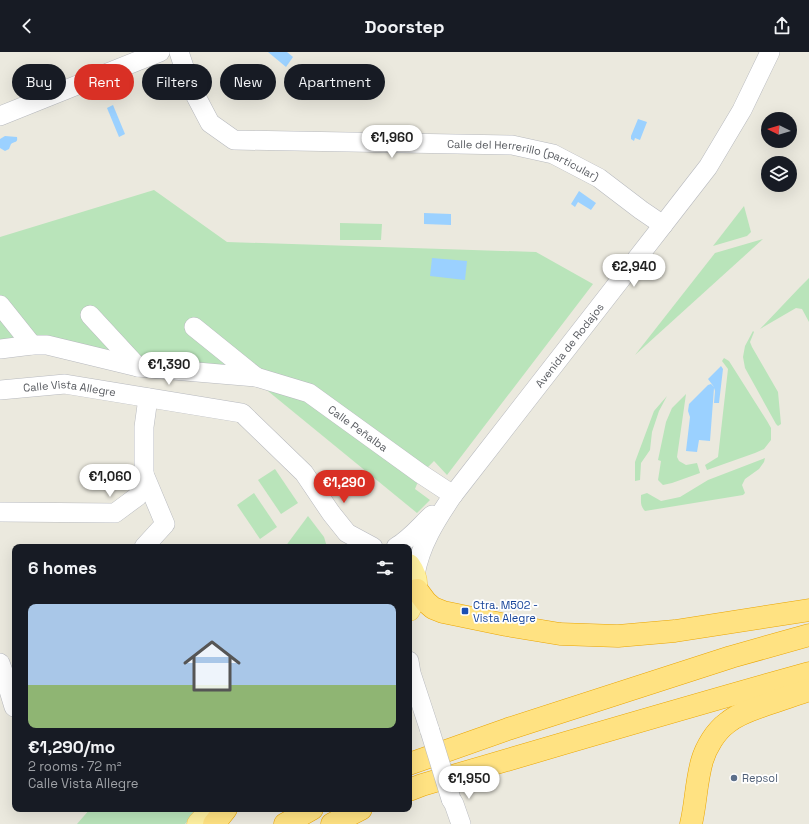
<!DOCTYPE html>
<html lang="en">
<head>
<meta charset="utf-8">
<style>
  body { margin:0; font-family:"Space Grotesk",sans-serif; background:#242831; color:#f1f3f6; height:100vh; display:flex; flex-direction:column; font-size:15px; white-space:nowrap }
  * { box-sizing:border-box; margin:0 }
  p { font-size:13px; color:#9ea1a6 }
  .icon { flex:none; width:22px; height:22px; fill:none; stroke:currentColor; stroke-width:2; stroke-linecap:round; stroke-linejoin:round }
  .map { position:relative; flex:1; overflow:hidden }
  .sheet { position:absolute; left:12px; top:492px; width:400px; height:268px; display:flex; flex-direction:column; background:#171b24; border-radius:8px; box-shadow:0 4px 16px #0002 }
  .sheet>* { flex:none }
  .top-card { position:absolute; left:12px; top:12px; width:400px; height:36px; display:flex; gap:8px }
  .needle { width:26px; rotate:275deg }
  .fabs { position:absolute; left:761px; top:60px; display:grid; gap:8px }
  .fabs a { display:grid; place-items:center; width:36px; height:36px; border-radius:50%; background:#171b24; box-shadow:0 4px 16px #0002; font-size:20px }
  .price { position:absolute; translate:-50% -34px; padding:0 9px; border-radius:14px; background:#fff; color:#222; font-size:13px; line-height:26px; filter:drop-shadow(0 1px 2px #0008) }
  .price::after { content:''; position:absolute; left:50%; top:24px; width:12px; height:9px; margin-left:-6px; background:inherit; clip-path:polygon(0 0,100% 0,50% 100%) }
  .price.on { background:#d93025; color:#fff }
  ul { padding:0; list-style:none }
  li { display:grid; align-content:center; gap:8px; height:212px; padding:0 16px }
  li+li { border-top:1px solid #363941 }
  li span { display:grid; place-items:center; height:124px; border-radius:8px; color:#555 }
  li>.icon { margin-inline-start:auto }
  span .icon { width:72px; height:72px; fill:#fffc; stroke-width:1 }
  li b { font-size:17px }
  h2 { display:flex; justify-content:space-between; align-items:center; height:48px; padding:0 16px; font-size:17px }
  .tag { padding:0 14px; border-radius:18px; background:#171b24; box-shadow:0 4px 16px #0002; font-size:14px; line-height:36px }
  .tag.on { background:#d93025; color:#fff }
  header { display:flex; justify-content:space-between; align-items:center; height:52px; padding:0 16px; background:#171b24; font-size:18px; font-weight:700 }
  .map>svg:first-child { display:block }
  .green { fill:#b9e4ba }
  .water { fill:#9bd1ff }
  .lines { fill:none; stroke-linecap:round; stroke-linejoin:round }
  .minor-casing { stroke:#b7b9be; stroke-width:20 }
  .major-casing { stroke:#f4c94f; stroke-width:23 }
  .highway-casing { stroke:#eaa500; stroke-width:23 }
  .minor { stroke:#fff; stroke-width:19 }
  .major { stroke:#fff1a0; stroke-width:22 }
  .highway { stroke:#ffe282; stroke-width:22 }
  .minor-bridge-casing { stroke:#b7b9be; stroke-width:20; stroke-linecap:butt }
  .minor-bridge { stroke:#fff; stroke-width:19 }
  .transit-dot { fill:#1a4fb4; stroke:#fff; stroke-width:1.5 }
  .service-dot { fill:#5c6f8a; stroke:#fff; stroke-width:1.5 }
  .labels { text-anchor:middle; stroke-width:3.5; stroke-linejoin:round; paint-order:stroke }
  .street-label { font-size:11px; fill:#585b60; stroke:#fff }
  .transit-label { font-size:11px; fill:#164399; stroke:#fff; text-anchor:start }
  .service-label { font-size:11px; fill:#4e5e75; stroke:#fff; text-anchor:start }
</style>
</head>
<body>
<header><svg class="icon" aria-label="back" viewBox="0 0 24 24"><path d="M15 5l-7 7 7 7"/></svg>Doorstep<svg class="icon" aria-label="share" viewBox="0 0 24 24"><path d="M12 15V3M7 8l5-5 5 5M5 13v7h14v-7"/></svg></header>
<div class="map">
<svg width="809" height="772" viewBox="0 0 809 772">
  <rect width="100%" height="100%" fill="#ebe9de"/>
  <g class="green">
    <path d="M154,138L227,190L536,200L593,232L447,423L434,409L421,422L415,437L430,448L417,461L263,335L53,300L0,305V185Z"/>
    <path d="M744,154L751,180L747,184L713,194Z"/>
    <path d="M340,171L382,172L381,188H340Z"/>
    <path d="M763,187L635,303L715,201Z"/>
    <path d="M809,226V270L802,257L796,256L760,277L800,235Z"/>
    <path d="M753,279L754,280L750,290L752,295L778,340L781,372L778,374L776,372L745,316L743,305L745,294Z"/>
    <path d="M724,306L729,309L767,369L771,376V388L764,397L755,401L707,418L705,413L718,405L728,317L722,309Z"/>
    <path d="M686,342L677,405L679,409L686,413L697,411L700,421L672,431L663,433L658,428L661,409L658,408L666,370L672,356Z"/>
    <path d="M667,344L659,359L652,380L650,398L641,411L640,428L635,429V410L654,359Z"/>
    <path d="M765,406L764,410L759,417L745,427L742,433L745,441L743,443L645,459C640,454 641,450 641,443L647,441L661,449L680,445L708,428Z"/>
    <path d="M275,417L298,451L281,462L258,428Z"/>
    <path d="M254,441L277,475L260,487L237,453Z"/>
    <path d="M308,464L324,485L327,495H285Z"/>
    <path d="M90,757H198L185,772H77Z"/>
  </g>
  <g class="water">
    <path d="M268,0H287L293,5L286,15Z"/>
    <path d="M168,13L176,36L165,40L157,17Z"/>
    <path d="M113,53L125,82L119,85L107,56Z"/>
    <path d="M638,67L647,70L640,88L635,86L634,89L631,87V84Z"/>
    <path d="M5,84L17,85C18,91 15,89 11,92L9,97L5,99L0,96V87Z"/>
    <path d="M579,139L596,151L591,158L578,150L575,155L571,152Z"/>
    <path d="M424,161L451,162V173L424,172Z"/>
    <path d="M432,206L467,209L465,228L430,224Z"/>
    <path d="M721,314L723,317L719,351H714L715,339L714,336L710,389L699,388L697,400L686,399L690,365L688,359L689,352L708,333L711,332L714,335L708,327Z"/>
  </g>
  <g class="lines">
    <g class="minor-casing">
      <g id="minor">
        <path id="s1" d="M179,0L190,33L210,71L234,88L512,93L553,102L599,126L641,158L663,173"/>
        <path d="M0,64L160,0"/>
        <path d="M0,253L32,293"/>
        <path d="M90,263L138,315"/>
        <path d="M194,275L256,325"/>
        <path id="s2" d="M0,297L32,293H47L138,315L256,325L309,341L421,422L453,443"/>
        <path id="s3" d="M0,338L65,332L242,361L304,421L331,461L347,481L373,495"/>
        <path d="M0,460L115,461L138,444L144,422V375L148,346"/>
        <path d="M144,495L165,472L144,422"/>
        <path d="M396,495C410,487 420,474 432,463"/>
        <path id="s4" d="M415,523C420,493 436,468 453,443L663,173L708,115L742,58L770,0"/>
        <path d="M409,609L411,621L430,679"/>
        <path d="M0,611L4,622L14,655"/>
        <path d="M451,747L454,752L461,772"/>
      </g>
    </g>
    <g class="major-casing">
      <g id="major">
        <path d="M409,513C420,528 418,542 409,558"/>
        <path d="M198,772L212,757"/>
      </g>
    </g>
    <g class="highway-casing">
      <g id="highway">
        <path d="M417,538L426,550L433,556L443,560L506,573L560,582L618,584L675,579L809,558"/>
        <path d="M409,712L508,677L731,605L809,583"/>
        <path d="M409,738L422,733C551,695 680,657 809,621"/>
        <path d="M214,772L226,757"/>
        <path d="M285,772L312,757"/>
        <path d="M332,772L361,757"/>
        <path d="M691,772C696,751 696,730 702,709C706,695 716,679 727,671C739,661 754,657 768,652C782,647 795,643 809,638"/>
      </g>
    </g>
    <use href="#minor" class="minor"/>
    <use href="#major" class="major"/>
    <use href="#highway" class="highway"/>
    <g class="minor-bridge-casing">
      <path id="minor-bridge" d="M430,679L451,747"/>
    </g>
    <use href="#minor-bridge" class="minor-bridge"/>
  </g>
  <rect class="transit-dot" x="461" y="555" width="8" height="8" rx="2"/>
  <circle class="service-dot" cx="734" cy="726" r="4"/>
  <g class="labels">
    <g class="street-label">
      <text dy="4" stroke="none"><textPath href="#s1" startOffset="399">Calle del Herrerillo (particular)</textPath></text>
      <text dy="4" stroke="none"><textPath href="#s4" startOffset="279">Avenida de Rodajos</textPath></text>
      <text dy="4" stroke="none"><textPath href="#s3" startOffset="70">Calle Vista Allegre</textPath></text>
      <text dy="4" stroke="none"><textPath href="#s2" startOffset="375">Calle Peñalba</textPath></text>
    </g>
    <g class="transit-label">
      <text x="473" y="557">Ctra. M502 -<tspan x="473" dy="13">Vista Alegre</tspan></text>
    </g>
    <g class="service-label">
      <text x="742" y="730">Repsol</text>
    </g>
  </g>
</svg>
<div class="fabs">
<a><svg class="needle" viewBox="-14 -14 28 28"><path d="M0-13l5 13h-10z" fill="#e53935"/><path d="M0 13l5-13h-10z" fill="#9ea1a6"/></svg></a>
<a><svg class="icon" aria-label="layers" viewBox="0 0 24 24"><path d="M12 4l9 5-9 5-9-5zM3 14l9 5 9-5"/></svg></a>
</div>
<b class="price" style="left:392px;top:107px">€1,960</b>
<b class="price" style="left:634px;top:236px">€2,940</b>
<b class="price" style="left:169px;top:334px">€1,390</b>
<b class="price" style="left:110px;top:446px">€1,060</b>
<b class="price on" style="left:344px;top:452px">€1,290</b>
<b class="price" style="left:469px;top:748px">€1,950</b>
<div class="top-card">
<a class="tag">Buy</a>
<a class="tag on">Rent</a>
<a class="tag">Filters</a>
<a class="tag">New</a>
<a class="tag">Apartment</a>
</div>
<section class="sheet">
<h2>6 homes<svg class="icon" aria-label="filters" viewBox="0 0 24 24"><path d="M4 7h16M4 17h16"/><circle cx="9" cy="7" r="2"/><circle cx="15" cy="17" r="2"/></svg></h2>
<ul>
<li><span style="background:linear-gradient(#a9c7e8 65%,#8fb573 0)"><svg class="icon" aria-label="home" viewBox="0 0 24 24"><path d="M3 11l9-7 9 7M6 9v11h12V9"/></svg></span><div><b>€1,290/mo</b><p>2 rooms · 72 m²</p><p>Calle Vista Allegre</p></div></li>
</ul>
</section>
</div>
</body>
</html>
